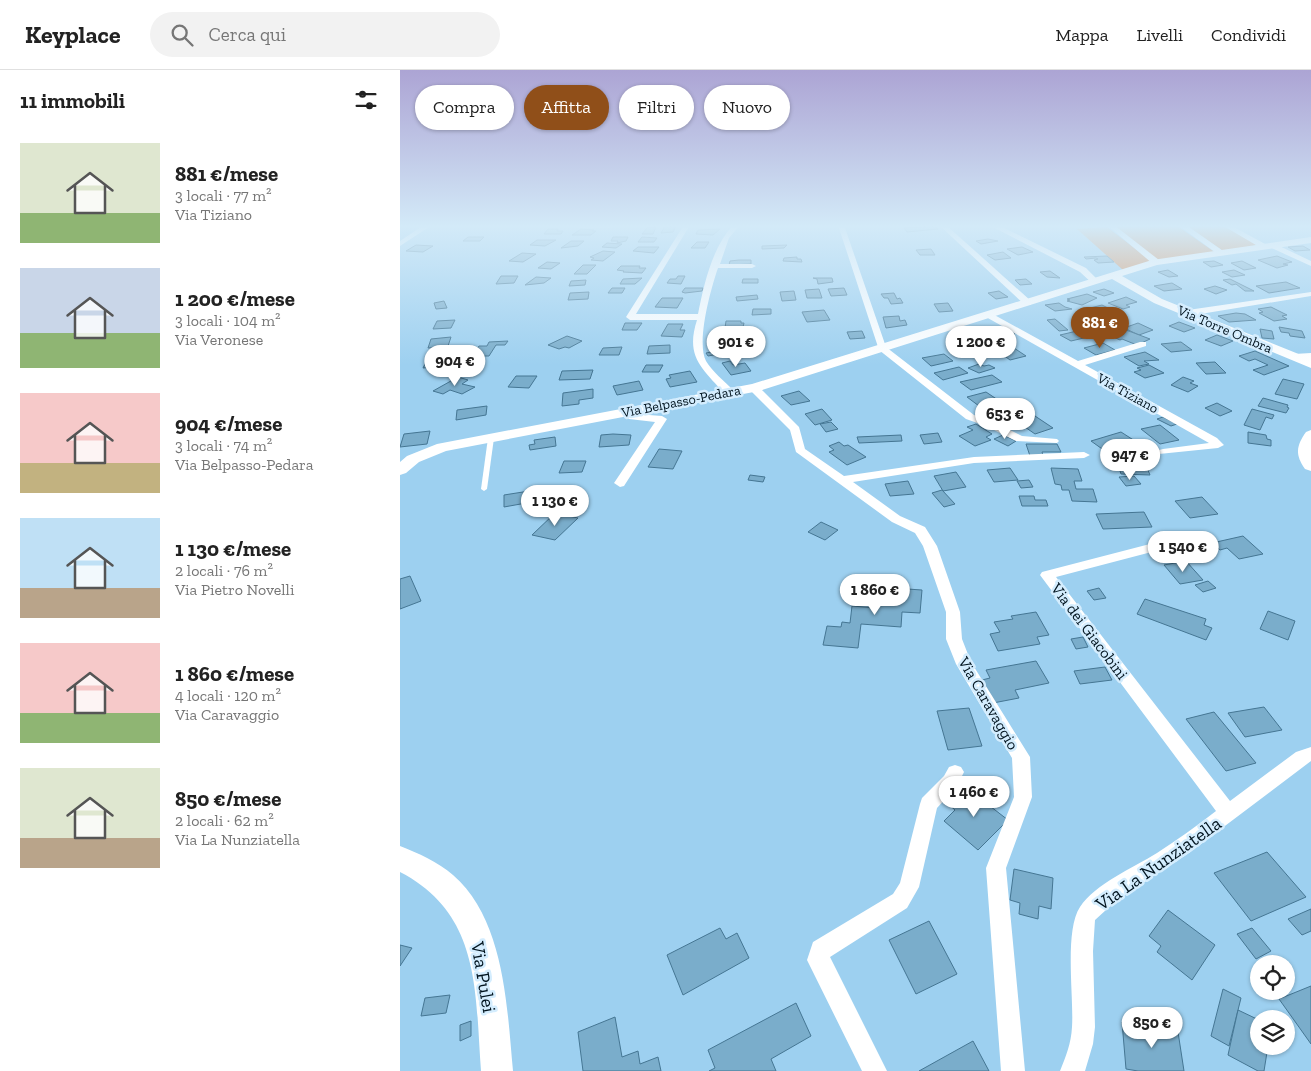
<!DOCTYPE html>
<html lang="it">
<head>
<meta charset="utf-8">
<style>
  body { margin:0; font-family:"Zilla Slab",serif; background:#f2f2f2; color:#222; height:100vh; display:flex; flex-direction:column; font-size:19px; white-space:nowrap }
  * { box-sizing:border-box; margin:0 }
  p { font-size:16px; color:#767676 }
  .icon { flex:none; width:28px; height:28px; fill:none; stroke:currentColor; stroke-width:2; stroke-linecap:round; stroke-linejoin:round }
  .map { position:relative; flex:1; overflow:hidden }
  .side { display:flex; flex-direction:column; background:#fff; width:400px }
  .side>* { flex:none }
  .guide { position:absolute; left:15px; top:15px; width:475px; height:45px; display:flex; gap:10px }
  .fabs { position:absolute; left:850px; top:885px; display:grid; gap:10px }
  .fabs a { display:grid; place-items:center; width:45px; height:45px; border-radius:50%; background:#fff; box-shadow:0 1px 4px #0004; font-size:25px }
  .price { position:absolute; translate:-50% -42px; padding:0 11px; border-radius:18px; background:#fff; color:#222; font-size:16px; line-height:32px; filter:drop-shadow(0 1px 2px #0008) }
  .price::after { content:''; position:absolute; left:50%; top:30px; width:15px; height:11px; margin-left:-8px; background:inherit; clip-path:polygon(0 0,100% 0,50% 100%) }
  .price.selected { background:#904f19; color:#fff }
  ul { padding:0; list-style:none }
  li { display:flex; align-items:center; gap:15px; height:125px; padding:0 20px }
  li span { display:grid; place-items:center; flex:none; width:140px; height:100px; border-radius:0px; color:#555 }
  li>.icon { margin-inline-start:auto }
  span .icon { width:60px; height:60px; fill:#fffc; stroke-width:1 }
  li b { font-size:21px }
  h2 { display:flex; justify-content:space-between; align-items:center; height:60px; padding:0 20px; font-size:21px }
  .pill { padding:0 18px; border-radius:22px; background:#fff; box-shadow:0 1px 4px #0004; font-size:18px; line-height:45px }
  .pill.selected { background:#904f19; color:#fff }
  header { display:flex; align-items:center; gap:30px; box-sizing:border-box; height:70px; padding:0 25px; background:#fff; border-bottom:1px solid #e0e0e0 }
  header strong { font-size:24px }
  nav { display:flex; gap:28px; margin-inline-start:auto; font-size:18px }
  .search { width:350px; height:45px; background:#f2f2f2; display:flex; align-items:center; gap:12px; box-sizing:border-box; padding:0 18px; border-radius:28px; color:#767676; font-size:19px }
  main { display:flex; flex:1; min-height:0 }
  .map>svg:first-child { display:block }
  .green { fill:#df8b4d }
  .building { fill:#7aadcb; stroke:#457693 }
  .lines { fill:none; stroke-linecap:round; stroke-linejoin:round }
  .lane { fill:#fff; fill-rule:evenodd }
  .street { fill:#fff; fill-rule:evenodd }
  .secondary { fill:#fff; fill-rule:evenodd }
  .labels { text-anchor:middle; stroke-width:5; stroke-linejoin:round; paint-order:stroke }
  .far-street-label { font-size:14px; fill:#01131e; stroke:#d4edfe }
  .street-label { font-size:16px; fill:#01131e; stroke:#d4edfe }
  .near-street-label { font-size:19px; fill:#01131e; stroke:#d4edfe }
</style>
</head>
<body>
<header>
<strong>Keyplace</strong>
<div class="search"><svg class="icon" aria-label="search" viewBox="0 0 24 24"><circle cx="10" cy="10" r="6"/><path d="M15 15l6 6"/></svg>Cerca qui</div>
<nav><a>Mappa</a><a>Livelli</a><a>Condividi</a></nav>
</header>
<main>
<section class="side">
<h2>11 immobili<svg class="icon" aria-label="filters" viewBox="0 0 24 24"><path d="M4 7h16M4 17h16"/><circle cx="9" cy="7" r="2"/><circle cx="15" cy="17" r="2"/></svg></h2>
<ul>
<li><span style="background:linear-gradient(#dfe7d0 70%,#8fb573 0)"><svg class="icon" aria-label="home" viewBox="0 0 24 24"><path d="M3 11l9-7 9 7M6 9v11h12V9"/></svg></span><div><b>881 €/mese</b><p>3 locali · 77 m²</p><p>Via Tiziano</p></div></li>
<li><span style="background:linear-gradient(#c9d6e8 65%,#8fb573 0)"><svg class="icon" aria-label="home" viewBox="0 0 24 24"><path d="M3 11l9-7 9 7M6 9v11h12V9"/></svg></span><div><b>1 200 €/mese</b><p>3 locali · 104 m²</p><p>Via Veronese</p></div></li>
<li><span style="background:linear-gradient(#f6c9c9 70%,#c2b280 0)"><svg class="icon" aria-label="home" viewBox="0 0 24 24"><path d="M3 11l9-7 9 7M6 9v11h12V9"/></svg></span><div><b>904 €/mese</b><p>3 locali · 74 m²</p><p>Via Belpasso-Pedara</p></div></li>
<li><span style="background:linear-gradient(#bfe0f5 70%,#b9a48a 0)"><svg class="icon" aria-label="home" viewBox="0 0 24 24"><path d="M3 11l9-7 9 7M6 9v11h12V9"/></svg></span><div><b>1 130 €/mese</b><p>2 locali · 76 m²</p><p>Via Pietro Novelli</p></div></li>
<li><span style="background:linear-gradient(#f6c9c9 70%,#8fb573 0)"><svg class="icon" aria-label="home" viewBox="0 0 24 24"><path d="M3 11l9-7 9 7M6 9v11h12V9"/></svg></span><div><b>1 860 €/mese</b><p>4 locali · 120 m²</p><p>Via Caravaggio</p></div></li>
<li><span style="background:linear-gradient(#dfe7d0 70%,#b9a48a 0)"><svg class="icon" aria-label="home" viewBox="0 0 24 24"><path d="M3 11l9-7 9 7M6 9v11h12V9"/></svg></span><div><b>850 €/mese</b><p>2 locali · 62 m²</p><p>Via La Nunziatella</p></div></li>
</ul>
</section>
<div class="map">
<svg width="911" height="1001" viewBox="0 0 911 1001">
  <rect width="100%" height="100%" fill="#9dd0f0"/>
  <g class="green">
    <path d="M713,155H776L816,183L760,190L755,188Z"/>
    <path d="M786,155H822L858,175L823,181Z"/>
    <path d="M707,157L750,190L749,192L723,200L677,159Z"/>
  </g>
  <g class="building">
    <path d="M265,156H276L273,162L261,163Z"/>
    <path d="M534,156L538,159L507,162L504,158Z"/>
    <path d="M248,157H256L253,164H242Z"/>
    <path d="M148,159H158L157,161H163L161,164H144Z"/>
    <path d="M181,159L194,160L192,161H196L191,165H172Z"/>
    <path d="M320,159L313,165L296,164L298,160Z"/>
    <path d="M68,167H84L80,171H63Z"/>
    <path d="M213,167H228L226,171L217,173L218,171H211Z"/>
    <path d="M242,167L257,168L254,172H238Z"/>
    <path d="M588,169L598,171L581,174L576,171Z"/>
    <path d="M137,170H156L145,176L130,175Z"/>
    <path d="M171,171H184L178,176L161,178Z"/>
    <path d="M297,172H309L305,178H291Z"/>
    <path d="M207,173L222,174L216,178L202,177Z"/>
    <path d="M16,175L33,176L23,182L6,181Z"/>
    <path d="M387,175L384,178L362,179V176Z"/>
    <path d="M903,176L910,180L895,181L888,177Z"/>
    <path d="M238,177H259L254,183L233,181Z"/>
    <path d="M622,177L633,182L618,185L607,179Z"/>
    <path d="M531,179L535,185H520L516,180Z"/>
    <path d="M203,181L215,182L203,191L191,190L194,188L190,187Z"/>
    <path d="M603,182L611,188L595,190L587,185Z"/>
    <path d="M122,183L136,184L123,192L109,191Z"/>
    <path d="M707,186L714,192L698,193L694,190L698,189L696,188L686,189L684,187Z"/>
    <path d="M877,186L892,192L883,194L888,195L877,198L858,190Z"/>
    <path d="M397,187V189H401L402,192L383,191L384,188Z"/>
    <path d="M339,190H351V194L329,195L330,191Z"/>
    <path d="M814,191L823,195L811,197L803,192Z"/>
    <path d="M842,191L856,198L844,200L831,193Z"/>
    <path d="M147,192L160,193L151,199L138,198Z"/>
    <path d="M183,195H196L187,204H174Z"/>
    <path d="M221,196H240L239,198H246L242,203L223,202L224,201L217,200Z"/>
    <path d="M768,200L778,206L769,207L758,202Z"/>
    <path d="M834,200L845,205L832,207L822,202Z"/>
    <path d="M650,201L657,206L660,208L647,207L640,202Z"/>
    <path d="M101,206H118L114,213L96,214Z"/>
    <path d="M278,206H285L281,214L267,213L270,209H276Z"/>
    <path d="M136,207L151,208L144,213L125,215Z"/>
    <path d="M242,208L235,214H220L223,209Z"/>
    <path d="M413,208H432L433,212L418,214L417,209Z"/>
    <path d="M343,209H358V213H342Z"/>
    <path d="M626,209L632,214L620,215L615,210Z"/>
    <path d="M830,209L854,221H845L836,214L832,215L823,210Z"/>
    <path d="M186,210L185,215L169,216L171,211Z"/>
    <path d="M886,212L900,218L869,223L856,216Z"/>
    <path d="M772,213L782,219L764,221L754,216Z"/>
    <path d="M815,216L827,220L816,224L804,219Z"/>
    <path d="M212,218H225L222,223H208Z"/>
    <path d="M285,218H303L302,221L285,223L282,222Z"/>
    <path d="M444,218L447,225L431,226L428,219Z"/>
    <path d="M419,219L422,228H407L405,220Z"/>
    <path d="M704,219L714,223L704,226L693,222Z"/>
    <path d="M394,221L396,230L382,231L380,222Z"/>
    <path d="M599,221L608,227L596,229L588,223Z"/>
    <path d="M189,222L188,229L168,230L170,223Z"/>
    <path d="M494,223L497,229L500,228L503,233L491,234L488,228H484L481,224Z"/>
    <path d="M687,224L697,228L682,235L667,231L670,230L667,229Z"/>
    <path d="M357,225L358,229L337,231L336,227Z"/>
    <path d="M726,227L737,232L726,235L730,237L723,239L708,233Z"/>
    <path d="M262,228H283L277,238L255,237Z"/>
    <path d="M44,231L47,238L36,239L34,233Z"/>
    <path d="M548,233L553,241L539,242L534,234Z"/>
    <path d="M659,233L665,237L672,239L655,241L645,235Z"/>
    <path d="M702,235L712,240L692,245L682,240Z"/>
    <path d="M871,237L887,245L882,246L887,249L874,251L859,243L863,242L858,239Z"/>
    <path d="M353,239H371V244L352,245Z"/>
    <path d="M424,240L430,250L407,252L402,242Z"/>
    <path d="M836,243L845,244L856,250L829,252L818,246Z"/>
    <path d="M499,246L500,251L505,250L507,255L486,258L483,247Z"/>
    <path d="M655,249L668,260L659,261L647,250Z"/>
    <path d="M55,250L51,258L33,259L37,251Z"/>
    <path d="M326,251H341V253H344L343,257L325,258Z"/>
    <path d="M779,252L795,258L784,262L769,256Z"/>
    <path d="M225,253H242L237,260H222Z"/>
    <path d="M738,253L753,260L739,265L724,258Z"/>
    <path d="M268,254H283L280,260H285L282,267L261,266Z"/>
    <path d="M697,254L709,258L717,255L722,257L717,259L723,261L726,260L750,269L737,275L722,269L720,270L690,256Z"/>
    <path d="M603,257L615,264L598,268L587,261Z"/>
    <path d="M879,257L902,261L905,268L890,266L889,263L881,262Z"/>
    <path d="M860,259L872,261L874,269L862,268Z"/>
    <path d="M462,261L465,268L450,269L447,262Z"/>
    <path d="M677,261L688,267L671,271L660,265Z"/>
    <path d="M343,263L344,269L324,270V264Z"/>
    <path d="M817,265L833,271L821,276L805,270Z"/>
    <path d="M167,266L182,271L169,278L165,277L159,279L148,275Z"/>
    <path d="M51,267L48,276L28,278L31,269Z"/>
    <path d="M354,269V274L331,275V270Z"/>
    <path d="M108,271L105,275H96L89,286H72L79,276H87L89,272Z"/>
    <path d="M781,272L792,280L771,282L761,274Z"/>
    <path d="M703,273L715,280L696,285L684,278Z"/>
    <path d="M270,275V283L247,284L249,276Z"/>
    <path d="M222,277L219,285H199L203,278Z"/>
    <path d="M614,278L626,286L610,290L602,284L607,283L604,281Z"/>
    <path d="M327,279L330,282L308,286L306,283Z"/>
    <path d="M855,281L889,296L864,305L853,300L868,295L855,289L849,291L839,286Z"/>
    <path d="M745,282L759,290L744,291L749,294L739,296L724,287Z"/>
    <path d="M544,284L553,291L531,296L522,288Z"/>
    <path d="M42,289L39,296L23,298L27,290Z"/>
    <path d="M330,291L333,295L345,293L351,301L331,305L322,293Z"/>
    <path d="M815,292L826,303L806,304L796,293Z"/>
    <path d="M579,294L584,296L589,295L595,298L579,303L568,298Z"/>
    <path d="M246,295H263L259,302H242Z"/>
    <path d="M749,295L764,303L745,308L734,302L741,300L737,298Z"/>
    <path d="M559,297L568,303L543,310L534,303Z"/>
    <path d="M193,300L190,309L159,310L162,301Z"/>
    <path d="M290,301L297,312L270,317L266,309L271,308L269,305Z"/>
    <path d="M592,305L602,312L571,320L560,312Z"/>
    <path d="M116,306H137L129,318L108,317Z"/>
    <path d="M58,307L68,310L62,314L75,317L62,324L50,320L43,324L33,321Z"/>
    <path d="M783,307L794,311L790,313L798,316L788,322L771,315Z"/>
    <path d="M883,309L904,314L897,329L875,324Z"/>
    <path d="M239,311L243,320L217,325L213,316Z"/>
    <path d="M193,319V328L179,330V334L162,336L163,323Z"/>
    <path d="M399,321L410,331L391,335L381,326Z"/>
    <path d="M586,322L598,330L579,336L567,327Z"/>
    <path d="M863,328L888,335L887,337L889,338L886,343L858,336Z"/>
    <path d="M817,333L832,341L820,346L805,338Z"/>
    <path d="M87,336L86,345L56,350L57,340Z"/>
    <path d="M422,339L432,350L415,355L405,344Z"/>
    <path d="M852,339L874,345L872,349L866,347L860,360L844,355Z"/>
    <path d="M626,340L653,358L635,364L609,346Z"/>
    <path d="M763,347L777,354L771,356L757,349Z"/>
    <path d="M431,352L438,359L426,362L420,354Z"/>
    <path d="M576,354L592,364L586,367L591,370L575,376L559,366L573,360L567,357Z"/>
    <path d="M760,355L779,370L760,374L741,359Z"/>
    <path d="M30,361L27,374L0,377L4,364Z"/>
    <path d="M721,362L735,371L721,375L717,373L707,376L711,379L705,381L691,371Z"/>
    <path d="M848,362L866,365L867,369L871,370V376L848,373Z"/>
    <path d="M538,363L542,372L524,374L520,365Z"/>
    <path d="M213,364L231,365L229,375L199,377L201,365Z"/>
    <path d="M501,365L502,371L459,373L457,367Z"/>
    <path d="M603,365L616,371L608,376L594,369Z"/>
    <path d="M155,367L156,376L130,380L129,375L135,374L134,370Z"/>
    <path d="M439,372L444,376L448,375L466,387L447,395L429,382L434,380L429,376Z"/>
    <path d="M626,374H657L661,382H642L643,385L630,386Z"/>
    <path d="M259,379L282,381L273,399L248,397Z"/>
    <path d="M164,391H186L182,402L159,403Z"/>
    <path d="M717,392L745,393L750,405L721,404Z"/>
    <path d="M610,398L618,410L594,412L587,400Z"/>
    <path d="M651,398L678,399L682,411H674L676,419H693L697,432L672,431L669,420H662L661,415L655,414Z"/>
    <path d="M556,402L566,417L543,421L534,406Z"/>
    <path d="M350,405L365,407L363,412L348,410Z"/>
    <path d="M734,406L741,414L726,416L719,407Z"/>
    <path d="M629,410L633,417L621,418L617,411Z"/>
    <path d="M508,411L514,424L490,426L485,414Z"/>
    <path d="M142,419L143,430L104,437V425Z"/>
    <path d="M542,420L555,434L544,437L532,423Z"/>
    <path d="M619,426H634L635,430H646L648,436H622Z"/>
    <path d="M802,427L818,444L790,448L775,431Z"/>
    <path d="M744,442L752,457L703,459L696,444Z"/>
    <path d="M155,443L178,448L155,470L132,465Z"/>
    <path d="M421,452L438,460L425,470L408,462Z"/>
    <path d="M843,466L863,484L839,489L827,478L820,480L812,473Z"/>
    <path d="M786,491L803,510L780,514L764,495Z"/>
    <path d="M10,506L21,531L0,539V509Z"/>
    <path d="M808,511L816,518L803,522L795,515Z"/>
    <path d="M478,517L522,520L520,543L502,542L501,557L461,554L458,578L423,575L427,556L441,557L442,552L450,553L452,536L475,538Z"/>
    <path d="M699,518L706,528L694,530L687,521Z"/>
    <path d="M745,529L806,549L804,555L812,558L806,570L737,544Z"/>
    <path d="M868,541L895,551L888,570L860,559Z"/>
    <path d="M636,542L649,565L637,567L640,574L598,581L590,564L600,562L594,552L613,549L611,546Z"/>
    <path d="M683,567L688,577L676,579L671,569Z"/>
    <path d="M636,591L649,613L615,620L619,628L593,633L582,610L590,608L586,600Z"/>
    <path d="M705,597L712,610L680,614L674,601Z"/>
    <path d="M864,637L882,660L845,667L828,643Z"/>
    <path d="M569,638L582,676L548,680L537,641Z"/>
    <path d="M814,642L856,693L826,701L786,649Z"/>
    <path d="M564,716L608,750L578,780L544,751L555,740L546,732Z"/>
    <path d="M867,782L906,827L851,851L814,803Z"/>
    <path d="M614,799L653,808L651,839L639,836L638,849L619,844L620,833L610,830Z"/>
    <path d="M911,839V861L902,865L888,849Z"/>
    <path d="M768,840L815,875L792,910L757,882L761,876L749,866Z"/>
    <path d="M529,851L557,904L516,924L489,870Z"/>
    <path d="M320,858L326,869L337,863L349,888L283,925L267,885Z"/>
    <path d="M852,858L871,881L856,889L837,864Z"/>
    <path d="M0,875L12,878L0,896Z"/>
    <path d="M911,916V974L879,929Z"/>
    <path d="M823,919L841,928L829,976L811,966Z"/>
    <path d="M50,925L46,943L21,946L25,928Z"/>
    <path d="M396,933L411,966L371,989L376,1001H309L315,998L308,980Z"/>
    <path d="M838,940L859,950V976H868L864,1001H858L828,985Z"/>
    <path d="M215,947L222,987L238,981L240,994L258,987L261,1001H183L178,962Z"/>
    <path d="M71,951V966L60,971V955Z"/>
    <path d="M722,952L778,962L784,1001H738L726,999Z"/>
    <path d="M573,971L589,1001H519Z"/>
  </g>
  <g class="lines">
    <path class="lane" d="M91,366L94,368L87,419L84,421L81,419L88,368Z"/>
    <g class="street">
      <path d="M24,155H32L0,176V171Z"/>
      <path d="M174,155H214V156L211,158H177Z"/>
      <path d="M284,155H290L236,244H298C304,214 312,178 333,155H340L329,168L320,194H352L356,196L352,198H318C311,218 296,272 306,291C312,301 324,311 333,320V324H325C302,298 285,287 297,250H230L226,247Z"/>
      <path d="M438,155H444L486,277L574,345L594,352L622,366L657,369L659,371L657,373L616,371L586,356L566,349L479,280Z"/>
      <path d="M539,155H546L631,231V235H625Z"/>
      <path d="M589,155H598L686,198L700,212L693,214L680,202Z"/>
      <path d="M707,155H714L759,190V194H753Z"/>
      <path d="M778,155H786L826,183L819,185Z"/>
      <path d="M822,155H830L867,175L873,173L911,191V196L867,176L861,178Z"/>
      <path d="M911,222V226L788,246L784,243L788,240Z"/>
      <path d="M589,242L678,291L740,272H746V276L685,295L817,368L824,375L818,378L759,384L757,382L759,380L763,379L809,373L586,247L585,245Z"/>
      <path d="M911,283V289L894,290L889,287L894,284Z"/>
      <path d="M354,315L358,316L399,357L405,379L444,406L574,387L684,382L690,385L684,388L574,393L453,412L500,446L525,457L537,476L560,542L562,569L571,592L630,687L632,727L606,798L625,1001H601L586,798L614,727L612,688L556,594L546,569V542L523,476L515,463L492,452L396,382L390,360L350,320V316Z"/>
      <path d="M225,339L236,344L262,346L267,349L224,416L220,417L214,413L255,352L229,349L220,342Z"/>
      <path d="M800,461L807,465L805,468L656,507L830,731L896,682L911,677V691L789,783L718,829L695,850L693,881L695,957L693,974L685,1001H660C666,986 671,974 672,957C674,927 664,861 680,837C695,814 733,798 757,783C777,770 797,756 816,741L640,505L642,502Z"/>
      <path d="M555,695L561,697L564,702L557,716L537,738L519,817L507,838L430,887L487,1001H462L407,890L413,872L493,824L500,813L520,734L522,728L544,706L549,697Z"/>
    </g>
    <g class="secondary">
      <path d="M911,167V173L757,195L722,206L762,229L911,289V298L754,233L712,209L359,321L46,381L19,392L6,403L0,405V392L7,386L37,374L352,314L752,190Z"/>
      <path d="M911,360V401L905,399C895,385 896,376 906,362Z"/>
      <path d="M0,776C18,783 38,792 53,805C105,850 107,938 113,1001H81C75,921 81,844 0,802Z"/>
    </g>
  </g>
  <linearGradient id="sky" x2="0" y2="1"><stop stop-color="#aca4d4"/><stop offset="0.53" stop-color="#d3eaf8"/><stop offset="1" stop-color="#d3eaf8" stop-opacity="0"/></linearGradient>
  <rect width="911" height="295" fill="url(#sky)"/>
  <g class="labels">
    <g class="far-street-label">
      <text transform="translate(825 259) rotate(23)" y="5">Via Torre Ombra</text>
      <text transform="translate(728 323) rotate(29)" y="5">Via Tiziano</text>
      <text transform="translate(281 331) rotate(-11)" y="5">Via Belpasso-Pedara</text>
    </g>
    <g class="street-label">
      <text transform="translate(690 561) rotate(53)" y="6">Via dei Giacobini</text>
      <text transform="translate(589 633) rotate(60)" y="6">Via Caravaggio</text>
    </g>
    <g class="near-street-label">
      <text transform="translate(758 793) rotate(-35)" y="7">Via La Nunziatella</text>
      <text transform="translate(84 907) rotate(80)" y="7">Via Pulei</text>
    </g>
  </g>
</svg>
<div class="fabs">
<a><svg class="icon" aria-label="locate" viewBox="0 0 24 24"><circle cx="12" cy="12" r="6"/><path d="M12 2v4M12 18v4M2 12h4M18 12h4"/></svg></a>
<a><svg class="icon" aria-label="layers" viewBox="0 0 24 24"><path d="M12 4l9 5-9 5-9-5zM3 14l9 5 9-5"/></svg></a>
</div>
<b class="price selected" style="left:700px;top:279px">881 €</b>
<b class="price" style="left:336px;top:298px">901 €</b>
<b class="price" style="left:581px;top:298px">1 200 €</b>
<b class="price" style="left:55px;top:317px">904 €</b>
<b class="price" style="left:605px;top:370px">653 €</b>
<b class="price" style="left:730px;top:411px">947 €</b>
<b class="price" style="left:155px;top:457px">1 130 €</b>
<b class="price" style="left:783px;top:503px">1 540 €</b>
<b class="price" style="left:475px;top:546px">1 860 €</b>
<b class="price" style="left:574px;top:748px">1 460 €</b>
<b class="price" style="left:752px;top:979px">850 €</b>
<div class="guide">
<a class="pill">Compra</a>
<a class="pill selected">Affitta</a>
<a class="pill">Filtri</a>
<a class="pill">Nuovo</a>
</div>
</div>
</main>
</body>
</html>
